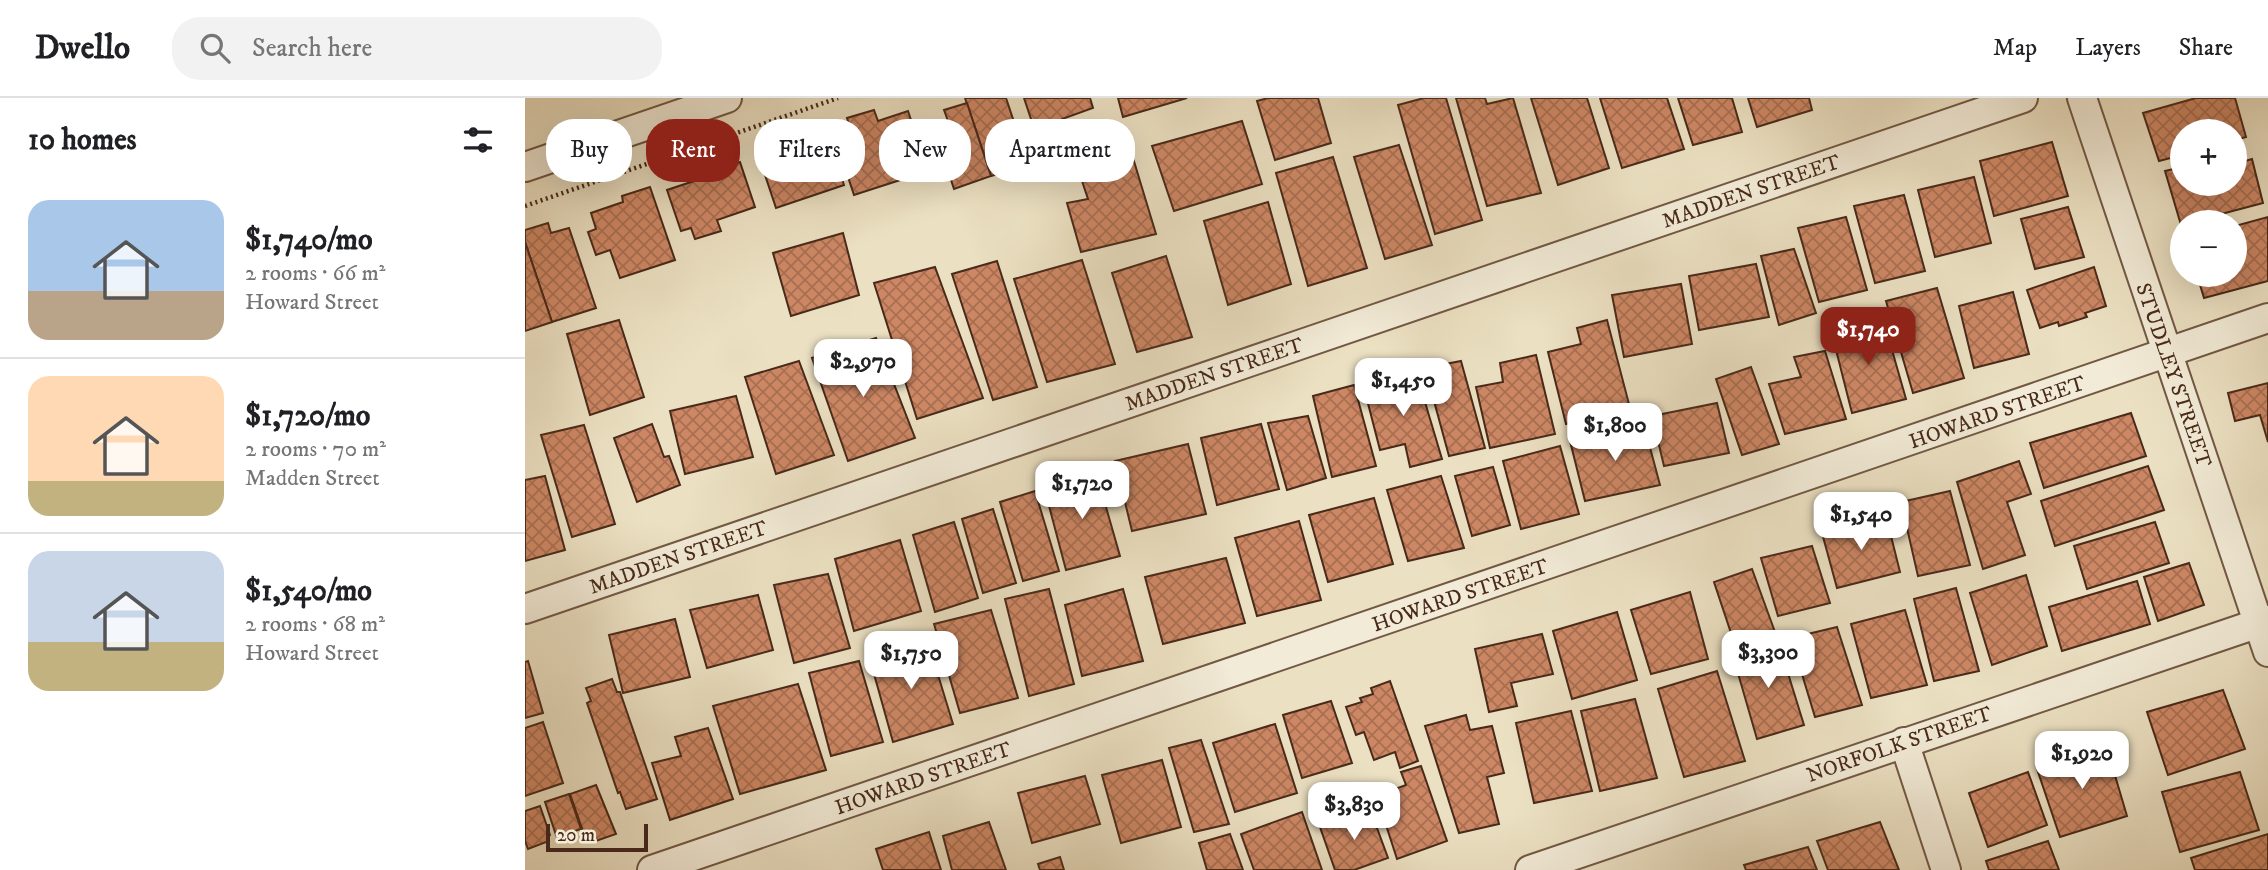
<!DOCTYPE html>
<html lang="en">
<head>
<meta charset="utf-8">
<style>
  body { margin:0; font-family:"IM FELL DW Pica",serif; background:#f2f2f2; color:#202124; height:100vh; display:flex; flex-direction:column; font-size:26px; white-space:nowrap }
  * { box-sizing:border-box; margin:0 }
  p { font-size:23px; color:#757577 }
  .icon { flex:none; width:38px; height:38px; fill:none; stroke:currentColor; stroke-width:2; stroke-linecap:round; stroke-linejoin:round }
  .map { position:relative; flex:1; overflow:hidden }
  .drawer { display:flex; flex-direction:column; background:#fff; width:525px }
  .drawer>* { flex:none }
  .top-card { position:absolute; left:21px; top:21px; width:665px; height:63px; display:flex; gap:14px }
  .controls { position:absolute; left:1645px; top:21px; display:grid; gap:14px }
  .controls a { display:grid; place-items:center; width:77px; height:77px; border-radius:50%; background:#fff; box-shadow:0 7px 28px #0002; font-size:35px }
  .scale { position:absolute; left:21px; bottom:18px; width:102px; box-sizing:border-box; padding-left:7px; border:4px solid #492a1a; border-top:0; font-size:19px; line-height:24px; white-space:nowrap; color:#492a1a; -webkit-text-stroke:5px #f2ebd7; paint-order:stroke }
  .price { position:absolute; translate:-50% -60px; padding:0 16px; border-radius:14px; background:#fff; color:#222; font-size:23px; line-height:46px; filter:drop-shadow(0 2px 4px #0008) }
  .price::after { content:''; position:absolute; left:50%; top:42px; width:21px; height:16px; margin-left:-10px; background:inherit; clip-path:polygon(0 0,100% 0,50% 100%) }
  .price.current { background:#8f2418; color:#fff }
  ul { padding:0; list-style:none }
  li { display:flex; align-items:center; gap:21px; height:175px; padding:0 28px }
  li+li { border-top:2px solid #e0e0e0 }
  li span { display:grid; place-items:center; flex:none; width:196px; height:140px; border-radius:21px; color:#555 }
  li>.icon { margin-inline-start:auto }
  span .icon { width:84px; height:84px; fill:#fffc; stroke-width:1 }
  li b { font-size:30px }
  h2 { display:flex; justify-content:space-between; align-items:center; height:84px; padding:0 28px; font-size:30px }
  .pill { padding:0 24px; border-radius:28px; background:#fff; box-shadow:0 7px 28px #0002; font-size:24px; line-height:63px }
  .pill.current { background:#8f2418; color:#fff }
  header { display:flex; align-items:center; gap:42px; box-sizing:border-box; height:98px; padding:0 35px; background:#fff; border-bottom:2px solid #e0e0e0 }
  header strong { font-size:33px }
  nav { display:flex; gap:38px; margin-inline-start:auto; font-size:24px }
  .search { width:490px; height:63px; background:#f2f2f2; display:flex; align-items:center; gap:18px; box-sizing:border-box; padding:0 24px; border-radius:28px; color:#757577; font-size:26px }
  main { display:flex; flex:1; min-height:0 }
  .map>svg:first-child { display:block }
  .building { fill:url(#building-cross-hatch); stroke:#492a1a; stroke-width:2 }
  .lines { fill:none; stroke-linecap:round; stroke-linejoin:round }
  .minor-casing { stroke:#725844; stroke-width:32 }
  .path { stroke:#492a1a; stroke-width:4.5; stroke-dasharray:2 3.5; stroke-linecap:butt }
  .minor { stroke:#f2ebd7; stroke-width:28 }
  .labels { text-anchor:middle; stroke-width:6; stroke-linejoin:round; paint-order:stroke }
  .street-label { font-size:21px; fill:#492a1a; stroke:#f2ebd7 }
</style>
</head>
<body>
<header>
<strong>Dwello</strong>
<div class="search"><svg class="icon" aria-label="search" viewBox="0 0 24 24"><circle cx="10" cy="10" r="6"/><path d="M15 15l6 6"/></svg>Search here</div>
<nav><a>Map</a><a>Layers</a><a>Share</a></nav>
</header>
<main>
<section class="drawer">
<h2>10 homes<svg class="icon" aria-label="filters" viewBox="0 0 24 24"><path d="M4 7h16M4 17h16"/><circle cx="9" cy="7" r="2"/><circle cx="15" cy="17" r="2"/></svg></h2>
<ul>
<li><span style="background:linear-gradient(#a9c7e8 65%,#b9a48a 0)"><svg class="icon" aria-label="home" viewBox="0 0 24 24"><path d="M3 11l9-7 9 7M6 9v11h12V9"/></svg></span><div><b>$1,740/mo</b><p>2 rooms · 66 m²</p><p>Howard Street</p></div></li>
<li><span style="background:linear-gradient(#ffd9b3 75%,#c2b280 0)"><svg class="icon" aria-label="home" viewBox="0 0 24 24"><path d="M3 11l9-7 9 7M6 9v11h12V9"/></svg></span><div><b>$1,720/mo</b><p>2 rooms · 70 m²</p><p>Madden Street</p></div></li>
<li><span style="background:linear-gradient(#c9d6e8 65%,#c2b280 0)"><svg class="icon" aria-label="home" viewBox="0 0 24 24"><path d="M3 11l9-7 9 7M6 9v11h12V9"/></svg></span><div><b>$1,540/mo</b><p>2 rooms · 68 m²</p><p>Howard Street</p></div></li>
</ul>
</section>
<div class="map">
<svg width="1743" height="772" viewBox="0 0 1743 772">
  <defs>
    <pattern id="building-cross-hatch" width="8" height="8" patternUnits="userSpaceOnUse" patternTransform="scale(1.75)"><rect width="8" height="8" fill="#cd8764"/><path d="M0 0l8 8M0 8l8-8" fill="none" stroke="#a86f52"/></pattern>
  </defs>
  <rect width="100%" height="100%" fill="#ebe0c2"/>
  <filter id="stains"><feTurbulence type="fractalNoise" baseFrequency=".00286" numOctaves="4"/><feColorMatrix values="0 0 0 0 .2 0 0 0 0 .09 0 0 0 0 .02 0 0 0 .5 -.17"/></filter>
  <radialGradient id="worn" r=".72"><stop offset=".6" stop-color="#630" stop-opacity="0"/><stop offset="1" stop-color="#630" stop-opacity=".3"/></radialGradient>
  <g class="building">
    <path d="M440,0H481L499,54L486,58L490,71L466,78Z"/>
    <path d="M499,0H565L568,10L537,21L541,33L513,42Z"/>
    <path d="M593,0H662L598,19Z"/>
    <path d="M743,0H793L806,45L750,62L732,3Z"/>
    <path d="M899,0H921L957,122L910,136L873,7Z"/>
    <path d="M931,0H960L962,6L988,0L1016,95L962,108Z"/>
    <path d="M1006,0H1062L1084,70L1033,87Z"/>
    <path d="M1075,0H1142L1159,51L1097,70Z"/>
    <path d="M1153,0H1207L1217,34L1168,47Z"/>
    <path d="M1223,0H1284L1287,12L1232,29Z"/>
    <path d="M1671,0H1710L1721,39L1710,42V33H1657V57L1634,63L1618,15Z"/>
    <path d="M442,5L466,78L429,91L408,27L423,23L419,12Z"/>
    <path d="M349,12L353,23L383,13L403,73L329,97L309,37L326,32L322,20Z"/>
    <path d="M717,23L737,86L649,113L627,48Z"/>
    <path d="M300,29L319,87L251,110L239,74L247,72L241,56L273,45L271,39Z"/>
    <path d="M1527,44L1543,98L1469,118L1455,63Z"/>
    <path d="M874,47L907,147L860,161L829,59Z"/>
    <path d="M808,59L842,170L783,188L751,75Z"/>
    <path d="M608,60L631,136L556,154L542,105L563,101L554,74Z"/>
    <path d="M1727,61L1738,105L1666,124H1657L1656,127L1640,73L1657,69V86H1710V66Z"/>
    <path d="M215,64L230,109L192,122L196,133L170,141L166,130L156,133L142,92L190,76L189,72Z"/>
    <path d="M1449,79L1466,145L1410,159L1393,92Z"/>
    <path d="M125,89L150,162L95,180L85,152L71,157L63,134L71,131L66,115L98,104L97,98Z"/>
    <path d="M1379,97L1400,173L1350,185L1329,108Z"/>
    <path d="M743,104L766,186L703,207L679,123Z"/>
    <path d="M1543,109L1559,159L1510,171L1496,121Z"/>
    <path d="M1321,119L1342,192L1294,204L1273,130Z"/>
    <path d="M1743,119V183L1679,200L1672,177H1710V128Z"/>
    <path d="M23,125L26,135L44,130L71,210L27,224L0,144V132Z"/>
    <path d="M318,135L334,197L266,218L248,155Z"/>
    <path d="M0,144L27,224L0,233Z"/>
    <path d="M1269,151L1291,215L1254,227L1236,158Z"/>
    <path d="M641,158L667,239L612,254L587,175Z"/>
    <path d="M557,162L590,266L522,284L489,181Z"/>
    <path d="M472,163L512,289L468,302L427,176Z"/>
    <path d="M1231,166L1244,219L1174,232L1164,178Z"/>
    <path d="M410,169L458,300L392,321L349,185Z"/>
    <path d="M1569,169L1581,208L1560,215L1562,219L1534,228L1533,224L1515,230L1502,192Z"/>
    <path d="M1156,186L1167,246L1099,259L1087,197Z"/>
    <path d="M1412,190L1439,280L1388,295L1361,203Z"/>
    <path d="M1488,194L1504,256L1449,270L1434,208Z"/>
    <path d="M94,222L119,299L65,317L42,236Z"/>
    <path d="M1082,222L1105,310L1041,326L1023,254L1056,246L1052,230Z"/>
    <path d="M1359,224L1381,301L1327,315L1307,236Z"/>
    <path d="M351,240L390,340L323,363L287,260Z"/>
    <path d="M1300,253L1321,321L1260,336L1244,286L1276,279L1269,259Z"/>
    <path d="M1011,257L1030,336L965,350L951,289L978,284L975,265Z"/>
    <path d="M274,263L309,357L251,376L220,279Z"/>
    <path d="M936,263L960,350L924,358L900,270Z"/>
    <path d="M1226,269L1254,346L1217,357L1191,281Z"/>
    <path d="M891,274L917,361L885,369L880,346L855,352L838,286Z"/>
    <path d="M1743,285V344L1735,317L1710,323L1703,295Z"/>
    <path d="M829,287L851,368L807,379L788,298Z"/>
    <path d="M211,298L228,359L160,376L145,313Z"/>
    <path d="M1192,305L1204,355L1139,368L1127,318Z"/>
    <path d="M1606,315L1621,358L1519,390L1505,345Z"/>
    <path d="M783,318L801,380L762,392L743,325Z"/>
    <path d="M127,326L139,359L144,358L155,387L112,404L89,340Z"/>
    <path d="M736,326L754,391L692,407L676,340Z"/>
    <path d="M59,327L90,426L47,439L16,337Z"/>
    <path d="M1119,327L1135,387L1060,403L1045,343Z"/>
    <path d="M663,346L681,416L607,433L590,363Z"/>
    <path d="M1035,348L1054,416L996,431L978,363Z"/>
    <path d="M1494,363L1506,396L1482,404L1500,457L1458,471L1432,384Z"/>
    <path d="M1623,368L1639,412L1530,448L1516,403Z"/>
    <path d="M968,369L985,427L947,438L930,378Z"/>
    <path d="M571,374L595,458L541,472L519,389Z"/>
    <path d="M20,378L40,452L0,463V382Z"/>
    <path d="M916,378L939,450L883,463L862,392Z"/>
    <path d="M510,393L534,473L498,483L475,404Z"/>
    <path d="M1425,393L1445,467L1393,478L1376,404Z"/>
    <path d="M849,400L868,466L803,484L784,417Z"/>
    <path d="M468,411L491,485L458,495L437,421Z"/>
    <path d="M1361,418L1375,474L1312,490L1297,435Z"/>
    <path d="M774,423L796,502L732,518L710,440Z"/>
    <path d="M429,424L453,500L410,514L388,437Z"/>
    <path d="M1630,424L1644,465L1562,491L1549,448Z"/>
    <path d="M375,442L396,513L329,533L310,461Z"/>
    <path d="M1287,448L1305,505L1253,518L1236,460Z"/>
    <path d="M701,460L720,525L638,546L620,479Z"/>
    <path d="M1664,465L1679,507L1633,523L1619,479Z"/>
    <path d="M1227,471L1250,534L1210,547L1189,484Z"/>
    <path d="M303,476L325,550L269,565L249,487Z"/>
    <path d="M1501,477L1522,548L1467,567L1445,495Z"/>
    <path d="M1612,483L1625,526L1537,553L1524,509Z"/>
    <path d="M1431,490L1454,573L1409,583L1389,501Z"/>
    <path d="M524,491L549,586L504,598L480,501Z"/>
    <path d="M598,491L618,563L557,578L540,507Z"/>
    <path d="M1165,494L1183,561L1126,576L1106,512Z"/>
    <path d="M233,497L248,552L182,570L165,512Z"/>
    <path d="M466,512L493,600L435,615L409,526Z"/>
    <path d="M1380,512L1402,587L1346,600L1326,526Z"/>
    <path d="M1092,514L1112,582L1047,601L1028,533Z"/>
    <path d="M150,521L165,579L98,595L84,537Z"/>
    <path d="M1312,529L1337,607L1290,619L1266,540Z"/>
    <path d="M1017,536L1028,576L986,585L992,608L964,614L950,551Z"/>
    <path d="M1253,543L1279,627L1232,641L1208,558Z"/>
    <path d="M403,544L428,626L368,644L344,558Z"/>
    <path d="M3,563L18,615L0,620V564Z"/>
    <path d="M334,563L358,644L306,658L284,575Z"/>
    <path d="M1192,573L1220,663L1159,679L1133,591Z"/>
    <path d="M87,581L92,594H95L132,701L101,711L95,694L93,695L62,605L66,603L61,590Z"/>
    <path d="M865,583L893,663L875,670L870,654L849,662L839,634L831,637L821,609L837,604L835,600L848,596L846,590Z"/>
    <path d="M273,586L301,672L215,696L188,608Z"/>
    <path d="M1698,592L1720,651L1643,677L1622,614Z"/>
    <path d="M1110,601L1132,680L1075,693L1056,613Z"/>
    <path d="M806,603L827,665L777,680L758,617Z"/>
    <path d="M1046,613L1067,693L1009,705L991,625Z"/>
    <path d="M941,617L945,632L967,628L979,675L962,679L974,726L934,735L900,628Z"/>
    <path d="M18,624L38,685L0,698V630Z"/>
    <path d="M750,626L772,695L710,714L688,645Z"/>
    <path d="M183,630L208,701L145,722L127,665L156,658L150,639Z"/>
    <path d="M676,642L704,726L669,734L644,650Z"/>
    <path d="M1581,647L1602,718L1535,739L1511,668Z"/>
    <path d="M637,662L656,729L596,745L577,677Z"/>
    <path d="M896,668L922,743L872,761L860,724L869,721L865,707L874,703L870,691L881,687L876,674Z"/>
    <path d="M1503,674L1522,727L1463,749L1444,695Z"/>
    <path d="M1715,674L1734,732L1655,754L1637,694Z"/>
    <path d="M560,678L575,726L507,745L493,695Z"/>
    <path d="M71,687L91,736L68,744L66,737L60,739L45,696Z"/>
    <path d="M44,696L56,731L36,738L35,735L31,737L20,704Z"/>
    <path d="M15,708L25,737L23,739L24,743L3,751L0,743V713Z"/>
    <path d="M845,711L863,760L829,772H810L795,729Z"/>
    <path d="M777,714L797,772H729L716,736Z"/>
    <path d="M464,724L481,772H427L418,738Z"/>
    <path d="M1355,724L1374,772H1303L1292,743Z"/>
    <path d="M404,734L416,772H358L351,751Z"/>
    <path d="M705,736L718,772H682L674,745Z"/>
    <path d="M1743,736V772H1670L1666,760Z"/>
    <path d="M1523,743L1534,772H1464L1461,763Z"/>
    <path d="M1283,749L1292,772H1221L1219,767Z"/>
    <path d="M535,759L539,772H515L513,766Z"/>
  </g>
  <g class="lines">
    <g class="minor-casing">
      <g id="minor">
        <path d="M1557,0L1743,554"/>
        <path d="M0,69L202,0"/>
        <path d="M0,511L1498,0"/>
        <path d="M1379,644L1421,772"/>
        <path d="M127,772L1743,220"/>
        <path d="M1005,772L1743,522"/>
      </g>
    </g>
    <path class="path" d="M0,108L313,0"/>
    <use href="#minor" class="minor"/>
  </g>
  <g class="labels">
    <g class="street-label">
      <text transform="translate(1226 93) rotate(-19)" y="7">MADDEN STREET</text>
      <text transform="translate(689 276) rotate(-19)" y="7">MADDEN STREET</text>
      <text transform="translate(1649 277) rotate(71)" y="7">STUDLEY STREET</text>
      <text transform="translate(1472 314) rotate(-19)" y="7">HOWARD STREET</text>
      <text transform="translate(153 459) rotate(-19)" y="7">MADDEN STREET</text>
      <text transform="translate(935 497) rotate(-19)" y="7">HOWARD STREET</text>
      <text transform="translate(1374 646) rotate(-19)" y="7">NORFOLK STREET</text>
      <text transform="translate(398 680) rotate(-19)" y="7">HOWARD STREET</text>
    </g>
  </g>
  <rect width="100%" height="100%" filter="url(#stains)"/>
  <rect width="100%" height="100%" fill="url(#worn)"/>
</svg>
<div class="controls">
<a>+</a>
<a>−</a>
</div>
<div class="scale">20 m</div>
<b class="price current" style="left:1343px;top:269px">$1,740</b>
<b class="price" style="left:338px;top:301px">$2,970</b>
<b class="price" style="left:878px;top:320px">$1,450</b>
<b class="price" style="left:1090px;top:365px">$1,800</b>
<b class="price" style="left:557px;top:423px">$1,720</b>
<b class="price" style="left:1336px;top:454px">$1,540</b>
<b class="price" style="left:1243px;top:592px">$3,300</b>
<b class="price" style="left:386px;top:593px">$1,750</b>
<b class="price" style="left:1557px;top:693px">$1,920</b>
<b class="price" style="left:829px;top:744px">$3,830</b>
<div class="top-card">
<a class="pill">Buy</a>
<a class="pill current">Rent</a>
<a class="pill">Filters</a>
<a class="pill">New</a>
<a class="pill">Apartment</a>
</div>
</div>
</main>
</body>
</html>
